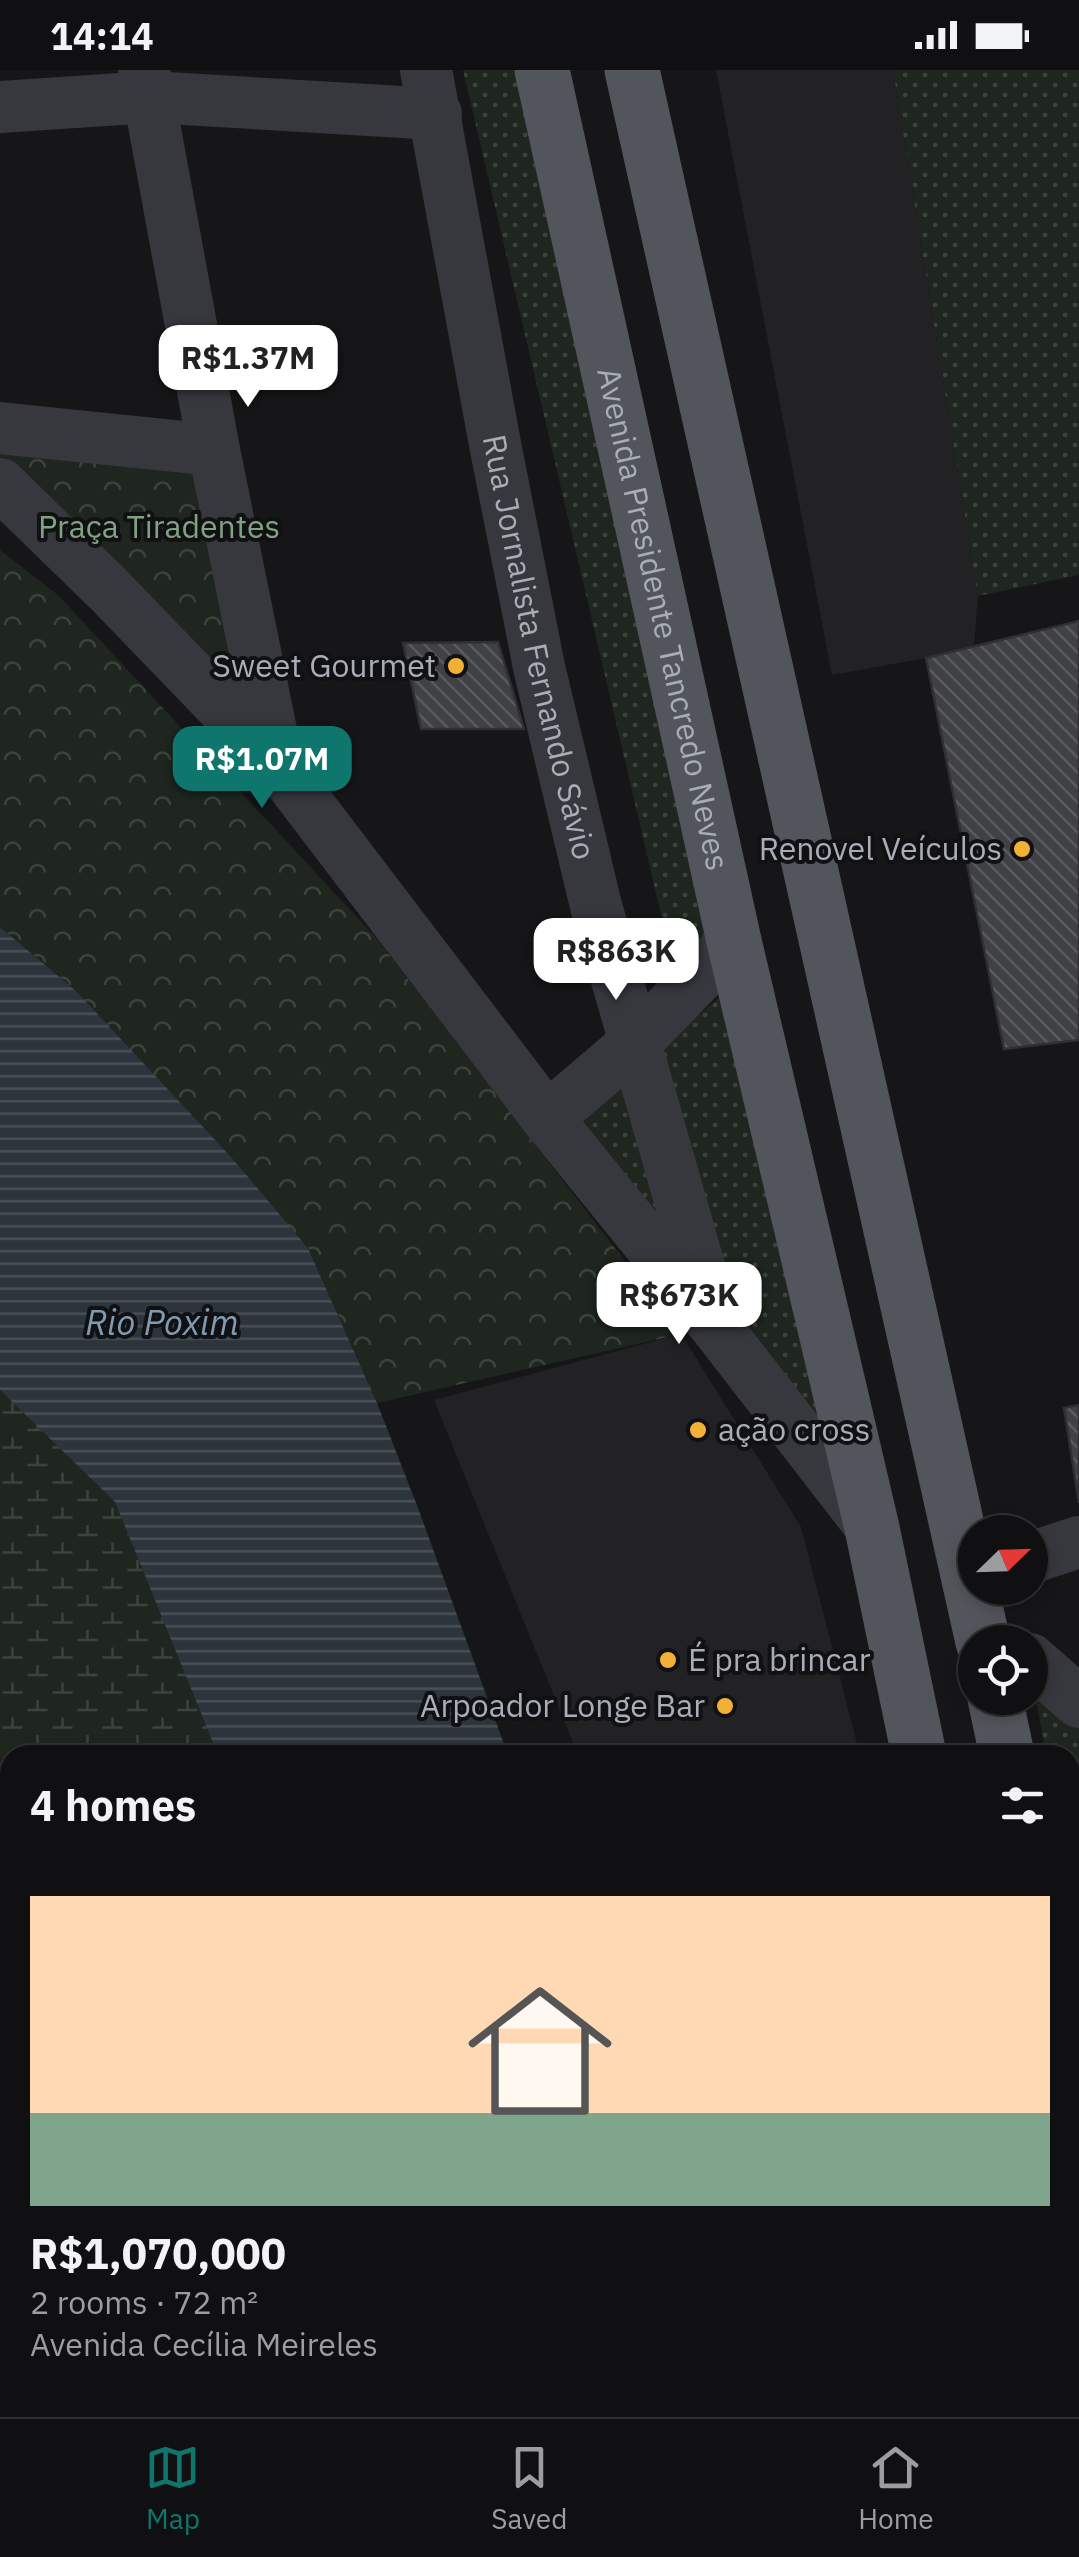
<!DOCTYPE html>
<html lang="en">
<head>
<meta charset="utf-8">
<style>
  body { margin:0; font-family:"IBM Plex Sans",sans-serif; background:#1e1e20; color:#f1f3f6; height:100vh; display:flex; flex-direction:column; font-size:38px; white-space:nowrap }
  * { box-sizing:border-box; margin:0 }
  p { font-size:32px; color:#9c9d9f }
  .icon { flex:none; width:55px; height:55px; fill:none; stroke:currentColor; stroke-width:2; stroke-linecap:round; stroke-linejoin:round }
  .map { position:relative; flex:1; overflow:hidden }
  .sheet { position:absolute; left:0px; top:1675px; width:1080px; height:672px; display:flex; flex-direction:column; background:#101012; border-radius:30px 30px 0 0; box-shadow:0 5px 15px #0003,0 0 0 2px #303032 }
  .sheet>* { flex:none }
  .needle { width:65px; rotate:67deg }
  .fabs { position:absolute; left:958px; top:1445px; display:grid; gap:20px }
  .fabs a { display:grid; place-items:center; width:90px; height:90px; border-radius:50%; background:#101012; box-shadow:0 5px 15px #0003,0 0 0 2px #303032; font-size:50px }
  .price { position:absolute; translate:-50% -85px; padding:0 22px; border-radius:20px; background:#fff; color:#222; font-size:32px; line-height:65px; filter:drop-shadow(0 2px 5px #0008) }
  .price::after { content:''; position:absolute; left:50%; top:60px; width:30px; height:22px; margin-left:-15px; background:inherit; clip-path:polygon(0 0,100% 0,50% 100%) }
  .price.selected { background:#0f766e; color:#fff }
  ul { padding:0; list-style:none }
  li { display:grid; align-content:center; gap:20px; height:530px; padding:0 30px }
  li+li { border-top:2px solid #303032 }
  li span { display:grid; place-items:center; height:310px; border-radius:0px; color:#555 }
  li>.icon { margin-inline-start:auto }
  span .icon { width:180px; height:180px; fill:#fffc; stroke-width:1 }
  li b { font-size:42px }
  h2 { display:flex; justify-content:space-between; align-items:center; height:120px; padding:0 30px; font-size:42px }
  .status { display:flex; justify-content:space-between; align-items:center; height:70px; padding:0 50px; background:#101012; direction:ltr }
  .status svg { height:28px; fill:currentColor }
  .dock { display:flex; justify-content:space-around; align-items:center; height:140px; border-top:2px solid #303032; background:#101012; font-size:28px; color:#9c9d9f }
  .dock a { display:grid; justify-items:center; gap:5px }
  .dock .selected { color:#0f766e }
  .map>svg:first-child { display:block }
  .built { fill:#222225 }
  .grass { fill:url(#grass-dots) }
  .wetland { fill:url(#wetland-marsh) }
  .park { fill:url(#park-crowns) }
  .water { fill:url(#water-rules) }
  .building { fill:url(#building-back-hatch); stroke:#303034; stroke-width:2.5 }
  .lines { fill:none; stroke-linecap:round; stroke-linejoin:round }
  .path { stroke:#3d3f44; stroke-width:6; stroke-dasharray:5 8; stroke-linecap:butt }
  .minor { stroke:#37383d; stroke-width:52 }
  .major { stroke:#53555c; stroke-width:55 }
  .poi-dot { fill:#f2b134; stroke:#111113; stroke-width:4 }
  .labels { text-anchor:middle; stroke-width:8; stroke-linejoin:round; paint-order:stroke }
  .park-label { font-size:32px; fill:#7fa381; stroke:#111113 }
  .street-label { font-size:32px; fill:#a8adb8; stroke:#111113 }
  .poi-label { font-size:32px; fill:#a8adb8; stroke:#111113; text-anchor:end }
  .water-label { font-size:35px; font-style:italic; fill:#7f9bb3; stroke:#111113 }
</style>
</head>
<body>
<div class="status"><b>14:14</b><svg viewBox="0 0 49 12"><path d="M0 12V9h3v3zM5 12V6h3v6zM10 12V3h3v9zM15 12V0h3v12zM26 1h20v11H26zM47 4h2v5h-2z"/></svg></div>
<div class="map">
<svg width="1079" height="2347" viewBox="0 0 1079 2347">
  <defs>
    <pattern id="grass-dots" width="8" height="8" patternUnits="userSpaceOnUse" patternTransform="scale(2.5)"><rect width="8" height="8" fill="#1e261f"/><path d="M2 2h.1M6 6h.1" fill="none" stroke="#3c433d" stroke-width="1.8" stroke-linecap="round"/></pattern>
    <pattern id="wetland-marsh" width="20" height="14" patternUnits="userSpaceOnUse" patternTransform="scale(2.5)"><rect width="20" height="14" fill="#1e261f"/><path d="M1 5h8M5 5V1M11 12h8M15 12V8" fill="none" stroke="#3c433d"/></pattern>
    <pattern id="park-crowns" width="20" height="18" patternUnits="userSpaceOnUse" patternTransform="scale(2.5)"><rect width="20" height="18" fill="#1e261f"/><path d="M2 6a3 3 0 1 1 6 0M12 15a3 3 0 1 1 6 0" fill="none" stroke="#3c433d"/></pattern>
    <pattern id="water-rules" width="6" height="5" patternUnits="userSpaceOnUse" patternTransform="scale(2.5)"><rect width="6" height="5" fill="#2c353c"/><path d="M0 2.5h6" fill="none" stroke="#485056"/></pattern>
    <pattern id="building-back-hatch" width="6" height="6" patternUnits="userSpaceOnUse" patternTransform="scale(2.5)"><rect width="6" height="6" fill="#404145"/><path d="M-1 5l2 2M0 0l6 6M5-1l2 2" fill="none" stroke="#595a5e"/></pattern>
  </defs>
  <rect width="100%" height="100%" fill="#161618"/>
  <g class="built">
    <path d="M716,0H893L978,526L974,576L926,588L832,605Z"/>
    <path d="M681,1264L801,1457L860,1685H578L434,1330Z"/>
  </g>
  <g class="grass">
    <path d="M463,0H515L710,861L675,904Z"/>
    <path d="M893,0H1079V505L978,526Z"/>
    <path d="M728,920L821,1364L738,1259L653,984Z"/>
    <path d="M625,1012L695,1203L574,1049Z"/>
    <path d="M1032,1608L1079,1648V1866L1070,1816V1685H1046Z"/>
  </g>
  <path class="wetland" d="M0,1320L115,1432L218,1685H10V2338H76L67,2347H0Z"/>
  <g class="park">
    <path d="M0,377L208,394L290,679L0,388Z"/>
    <path d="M0,480L59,526L377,869L681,1264L377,1333L308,1177L76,921L0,857Z"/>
    <path d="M663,2338H999L1000,2347H662Z"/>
  </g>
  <g class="water">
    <path d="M0,857L76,921L231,1087L308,1178L377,1333L418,1438L508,1685H218L115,1432L0,1320Z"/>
    <path d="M76,2338H663L662,2347H67Z"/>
  </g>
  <g class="building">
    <path d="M1079,551V970L1004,979L926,588Z"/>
    <path d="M498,572L524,659H421L403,573Z"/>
    <path d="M1079,1335V1433L1064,1338Z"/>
  </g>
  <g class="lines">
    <path class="path" d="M1070,2270L1075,2308"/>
    <g class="minor">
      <path d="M144,0L214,380L278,695"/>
      <path id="s1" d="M426,0L495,374L539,597L596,836L710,1235"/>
      <path d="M0,37L150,27L436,44"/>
      <path d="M0,358L214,380"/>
      <path d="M0,414L109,520L278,695L547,1048L717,1258L872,1458"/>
      <path d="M547,1048L635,973L734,871"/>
      <path d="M1030,1488L1079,1472"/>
      <path d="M1030,1589L1079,1632"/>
    </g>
    <g class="major">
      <path id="s2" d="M542,0L734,871L872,1458L919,1685"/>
      <path d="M632,0L983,1572"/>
      <path d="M995,1628L1007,1685"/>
      <path d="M1070,1984L1079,2025"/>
      <path d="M1040,2338L1042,2347"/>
    </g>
  </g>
  <g class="poi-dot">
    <circle cx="456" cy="596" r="10"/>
    <circle cx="1022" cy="779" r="10"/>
    <circle cx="698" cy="1360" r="10"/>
    <circle cx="668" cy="1590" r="10"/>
    <circle cx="725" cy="1636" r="10"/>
  </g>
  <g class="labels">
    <g class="park-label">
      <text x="159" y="468">Praça Tiradentes</text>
    </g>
    <g class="street-label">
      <text dy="11" stroke="none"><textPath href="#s2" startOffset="562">Avenida Presidente Tancredo Neves</textPath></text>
      <text dy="11" stroke="none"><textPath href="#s1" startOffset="588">Rua Jornalista Fernando Sávio</textPath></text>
    </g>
    <g class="poi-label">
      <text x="436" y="607">Sweet Gourmet</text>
      <text x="1002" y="790">Renovel Veículos</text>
      <text x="718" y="1371" text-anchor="start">ação cross</text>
      <text x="688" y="1601" text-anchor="start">É pra brincar</text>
      <text x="705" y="1647">Arpoador Longe Bar</text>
    </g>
    <g class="water-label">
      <text x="162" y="1265">Rio Poxim</text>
    </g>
  </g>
</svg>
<div class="fabs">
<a><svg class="needle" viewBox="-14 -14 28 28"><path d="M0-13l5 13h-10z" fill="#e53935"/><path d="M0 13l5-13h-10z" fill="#9c9d9f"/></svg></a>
<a><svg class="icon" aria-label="locate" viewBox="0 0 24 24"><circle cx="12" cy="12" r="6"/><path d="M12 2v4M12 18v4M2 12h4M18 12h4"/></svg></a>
</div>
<b class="price" style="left:248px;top:340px">R$1.37M</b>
<b class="price selected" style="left:262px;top:741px">R$1.07M</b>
<b class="price" style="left:616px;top:933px">R$863K</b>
<b class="price" style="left:679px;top:1277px">R$673K</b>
<section class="sheet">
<h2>4 homes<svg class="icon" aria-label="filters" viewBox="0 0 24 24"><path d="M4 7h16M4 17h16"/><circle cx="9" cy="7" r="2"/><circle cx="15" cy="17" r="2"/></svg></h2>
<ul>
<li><span style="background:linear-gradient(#ffd9b3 70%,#7fa58c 0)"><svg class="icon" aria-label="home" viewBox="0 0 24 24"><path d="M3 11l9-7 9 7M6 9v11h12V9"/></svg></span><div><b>R$1,070,000</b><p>2 rooms · 72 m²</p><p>Avenida Cecília Meireles</p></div></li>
</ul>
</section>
</div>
<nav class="dock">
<a class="selected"><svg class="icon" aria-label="map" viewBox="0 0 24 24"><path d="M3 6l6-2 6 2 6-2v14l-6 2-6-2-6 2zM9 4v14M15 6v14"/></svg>Map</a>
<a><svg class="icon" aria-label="saved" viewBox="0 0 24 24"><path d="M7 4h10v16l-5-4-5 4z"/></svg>Saved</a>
<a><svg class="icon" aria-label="home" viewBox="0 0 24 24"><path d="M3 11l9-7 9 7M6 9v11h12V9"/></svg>Home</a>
</nav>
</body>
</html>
